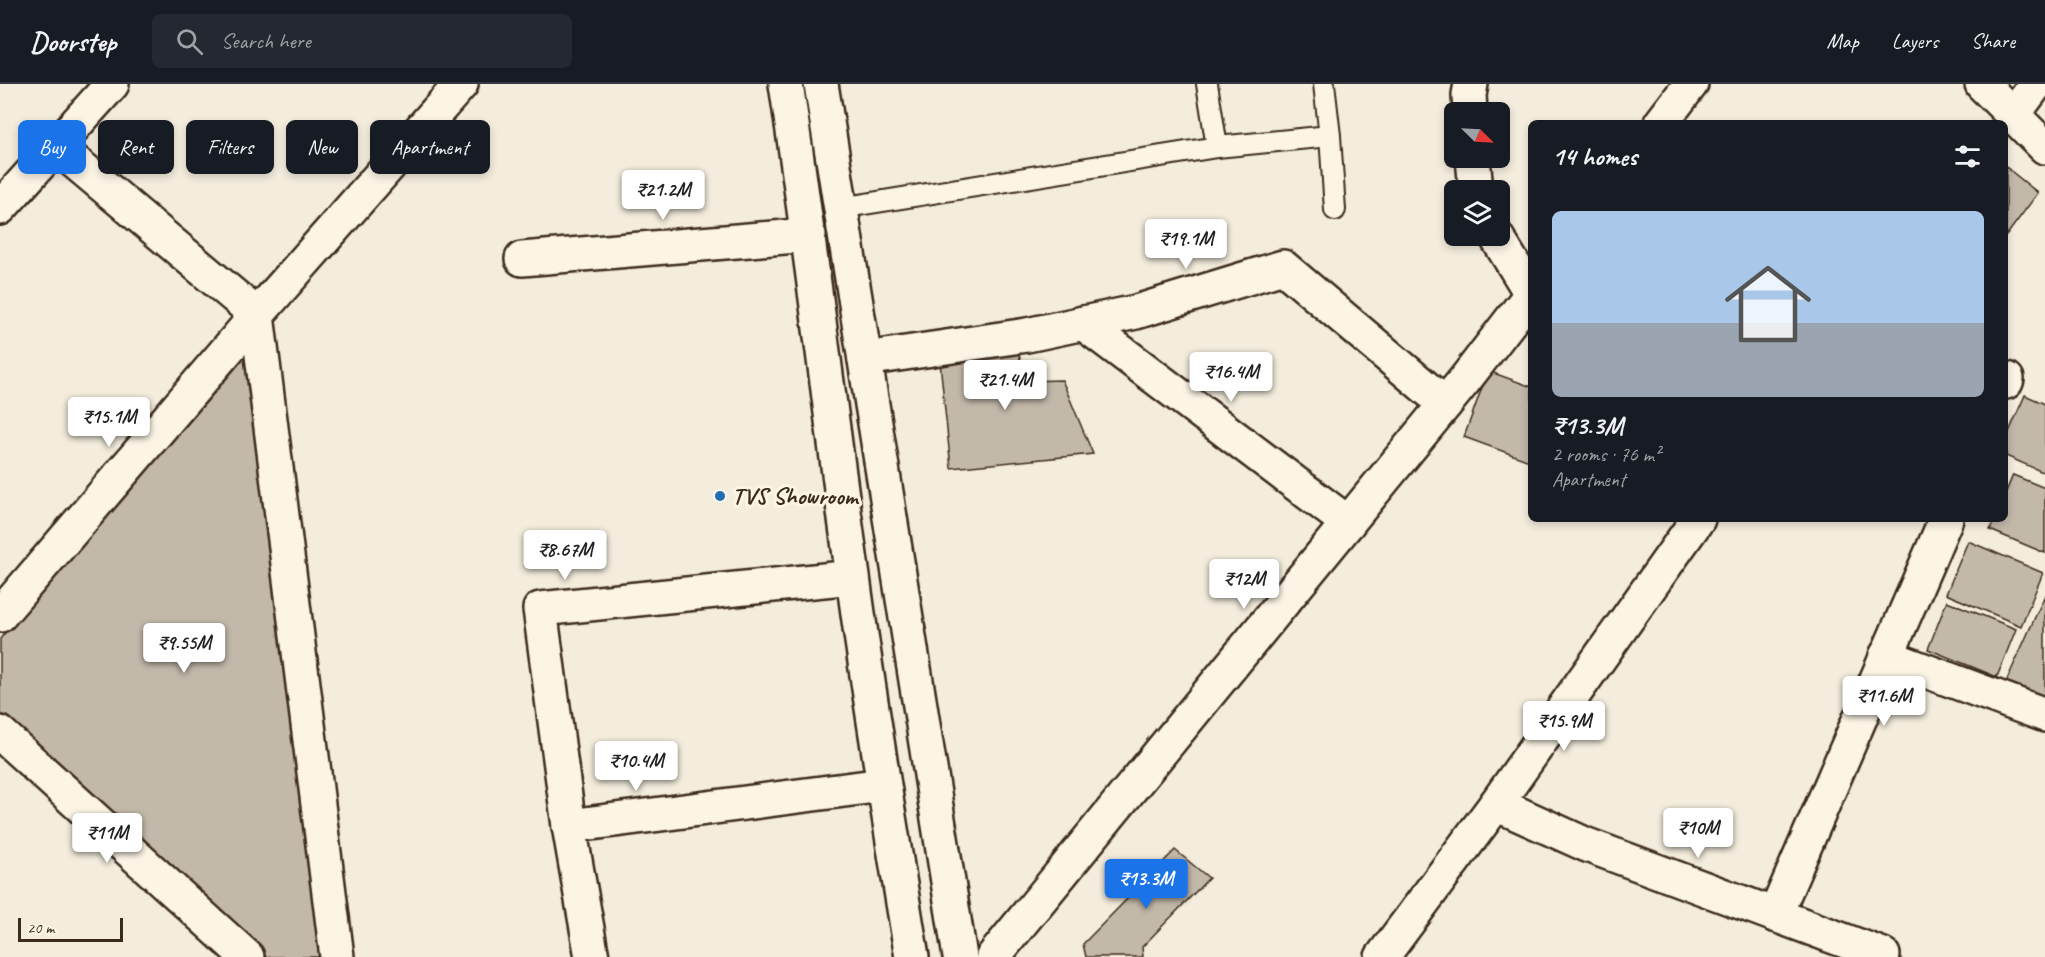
<!DOCTYPE html>
<html lang="en">
<head>
<meta charset="utf-8">
<style>
  body { margin:0; font-family:Caveat,sans-serif; background:#242831; color:#f1f3f6; height:100vh; display:flex; flex-direction:column; font-size:22px; white-space:nowrap }
  * { box-sizing:border-box; margin:0 }
  p { font-size:20px; color:#9ea1a6 }
  .icon { flex:none; width:33px; height:33px; fill:none; stroke:currentColor; stroke-width:2; stroke-linecap:round; stroke-linejoin:round }
  .map { position:relative; flex:1; overflow:hidden }
  .details { position:absolute; left:1528px; top:36px; width:480px; height:402px; display:flex; flex-direction:column; background:#171b24; border-radius:9px; box-shadow:0 3px 9px #0003 }
  .details>* { flex:none }
  .top-card { position:absolute; left:18px; top:36px; width:570px; height:54px; display:flex; gap:12px }
  .needle { width:39px; rotate:114deg }
  .fabs { position:absolute; left:1444px; top:18px; display:grid; gap:12px }
  .fabs a { display:grid; place-items:center; width:66px; height:66px; border-radius:9px; background:#171b24; box-shadow:0 3px 9px #0003; font-size:30px }
  .scale { position:absolute; left:18px; bottom:15px; width:105px; box-sizing:border-box; padding-left:6px; border:3px solid #3b2a1e; border-top:0; font-size:16px; line-height:21px; white-space:nowrap; color:#3b2a1e; -webkit-text-stroke:4px #fcf5e5; paint-order:stroke }
  .price { position:absolute; translate:-50% -51px; padding:0 14px; border-radius:6px; background:#fff; color:#222; font-size:20px; line-height:39px; filter:drop-shadow(0 2px 3px #0008) }
  .price::after { content:''; position:absolute; left:50%; top:36px; width:18px; height:14px; margin-left:-9px; background:inherit; clip-path:polygon(0 0,100% 0,50% 100%) }
  .price.current { background:#1a73e8; color:#fff }
  ul { padding:0; list-style:none }
  li { display:grid; align-content:center; gap:12px; height:318px; padding:0 24px }
  li span { display:grid; place-items:center; height:186px; border-radius:9px; color:#555 }
  li>.icon { margin-inline-start:auto }
  span .icon { width:108px; height:108px; fill:#fffc; stroke-width:1 }
  li b { font-size:26px }
  h2 { display:flex; justify-content:space-between; align-items:center; height:72px; padding:0 24px; font-size:26px }
  .chip { padding:0 21px; border-radius:9px; background:#171b24; box-shadow:0 3px 9px #0003; font-size:21px; line-height:54px }
  .chip.current { background:#1a73e8; color:#fff }
  header { display:flex; align-items:center; gap:36px; box-sizing:border-box; height:84px; padding:0 30px; background:#171b24; border-bottom:2px solid #363941 }
  header strong { font-size:28px }
  nav { display:flex; gap:33px; margin-inline-start:auto; font-size:21px }
  .search { width:420px; height:54px; background:#242831; display:flex; align-items:center; gap:15px; box-sizing:border-box; padding:0 21px; border-radius:9px; color:#9ea1a6; font-size:22px }
  .map>svg:first-child { display:block }
  .building { fill:#c3b9aa; stroke:#3b2a1e; stroke-width:1.5 }
  .lines { fill:none; stroke-linecap:round; stroke-linejoin:round }
  .lane-casing { stroke:#3b2a1e; stroke-width:24 }
  .street-casing { stroke:#3b2a1e; stroke-width:38 }
  .primary-casing { stroke:#3b2a1e; stroke-width:38 }
  .lane { stroke:#fcf5e5; stroke-width:20 }
  .street { stroke:#fcf5e5; stroke-width:33 }
  .primary { stroke:#fcf5e5; stroke-width:33 }
  .poi-dot { fill:#1f6fb2; stroke:#fcf5e5; stroke-width:2 }
  .labels { text-anchor:middle; stroke-width:6; stroke-linejoin:round; paint-order:stroke }
  .poi-label { font-size:24px; font-weight:bold; fill:#3b2a1e; stroke:#fcf5e5; text-anchor:start }
</style>
</head>
<body>
<header>
<strong>Doorstep</strong>
<div class="search"><svg class="icon" aria-label="search" viewBox="0 0 24 24"><circle cx="10" cy="10" r="6"/><path d="M15 15l6 6"/></svg>Search here</div>
<nav><a>Map</a><a>Layers</a><a>Share</a></nav>
</header>
<div class="map">
<svg width="2045" height="873" viewBox="0 0 2045 873">
  <rect width="100%" height="100%" fill="#f4eddd"/>
  <filter id="ink" filterUnits="userSpaceOnUse"><feTurbulence type="fractalNoise" baseFrequency=".0167" numOctaves="2"/><feDisplacementMap in="SourceGraphic" scale="12" xChannelSelector="R" yChannelSelector="G"/><feConvolveMatrix kernelMatrix="1 2 1 2 8 2 1 2 1" color-interpolation-filters="sRGB"/></filter>
  <g filter="url(#ink)">
    <g class="building">
      <path d="M2006,83L2038,109L2006,152Z"/>
      <path d="M254,243L329,873H259L0,637V555Z"/>
      <path d="M1017,261L1025,297L1062,296L1093,370L951,384L939,269Z"/>
      <path d="M1488,287L1532,303V378L1464,353Z"/>
      <path d="M2025,311L2045,320V389L2006,372V355Z"/>
      <path d="M2013,391L2045,404V469L1990,446L1995,435H2006V408Z"/>
      <path d="M1968,457L2043,489L2021,542L1946,510Z"/>
      <path d="M2045,511V615L2006,598Z"/>
      <path d="M1947,517L2016,545L1997,593L1928,565Z"/>
      <path d="M1175,766L1209,794L1142,863L1143,873H1086L1083,860Z"/>
    </g>
    <g class="lines">
      <g class="lane-casing">
        <g id="lane">
          <path d="M1207,0L1217,63"/>
          <path d="M1324,0L1330,52L1335,126"/>
          <path d="M840,124L1217,63L1330,52"/>
        </g>
      </g>
      <g class="street-casing">
        <g id="street">
          <path d="M1982,0L2045,63"/>
          <path d="M1470,28L1469,11L1471,0"/>
          <path d="M2013,31L2036,0"/>
          <path d="M1661,39L1691,0"/>
          <path d="M1473,74L1476,106"/>
          <path d="M0,124L112,0"/>
          <path d="M1496,152L1531,209"/>
          <path d="M522,175L809,151"/>
          <path d="M1083,239L1348,439"/>
          <path d="M865,275L1027,251L1136,228L1283,183L1445,320"/>
          <path d="M2006,298L2007,295"/>
          <path d="M0,531L257,231L56,62"/>
          <path d="M1886,572L2045,631"/>
          <path d="M0,649L247,873"/>
          <path d="M1496,720L1587,761L1883,871"/>
          <path d="M569,742L540,525L853,493"/>
          <path d="M1775,831L1946,435"/>
          <path d="M337,873L257,231L461,0"/>
          <path d="M592,873L569,742L883,701"/>
          <path d="M993,873L1464,297L1532,209"/>
          <path d="M1382,873L1496,720L1698,435"/>
        </g>
      </g>
      <g class="primary-casing">
        <g id="primary">
          <path d="M786,0C811,164 830,329 853,493C870,620 891,747 912,873"/>
          <path d="M821,0L960,873"/>
        </g>
      </g>
      <use href="#lane" class="lane"/>
      <use href="#street" class="street"/>
      <use href="#primary" class="primary"/>
    </g>
  </g>
  <circle class="poi-dot" cx="720" cy="412" r="6"/>
  <g class="labels">
    <g class="poi-label">
      <text x="732" y="420">TVS Showroom</text>
    </g>
  </g>
</svg>
<div class="fabs">
<a><svg class="needle" viewBox="-14 -14 28 28"><path d="M0-13l5 13h-10z" fill="#e53935"/><path d="M0 13l5-13h-10z" fill="#9ea1a6"/></svg></a>
<a><svg class="icon" aria-label="layers" viewBox="0 0 24 24"><path d="M12 4l9 5-9 5-9-5zM3 14l9 5 9-5"/></svg></a>
</div>
<div class="scale">20 m</div>
<b class="price" style="left:663px;top:137px">₹21.2M</b>
<b class="price" style="left:1186px;top:186px">₹19.1M</b>
<b class="price" style="left:1231px;top:319px">₹16.4M</b>
<b class="price" style="left:1005px;top:327px">₹21.4M</b>
<b class="price" style="left:109px;top:364px">₹15.1M</b>
<b class="price" style="left:565px;top:497px">₹8.67M</b>
<b class="price" style="left:1244px;top:526px">₹12M</b>
<b class="price" style="left:184px;top:590px">₹9.55M</b>
<b class="price" style="left:1884px;top:643px">₹11.6M</b>
<b class="price" style="left:1564px;top:668px">₹15.9M</b>
<b class="price" style="left:636px;top:708px">₹10.4M</b>
<b class="price" style="left:1698px;top:775px">₹10M</b>
<b class="price" style="left:107px;top:780px">₹11M</b>
<b class="price current" style="left:1146px;top:826px">₹13.3M</b>
<div class="top-card">
<a class="chip current">Buy</a>
<a class="chip">Rent</a>
<a class="chip">Filters</a>
<a class="chip">New</a>
<a class="chip">Apartment</a>
</div>
<section class="details">
<h2>14 homes<svg class="icon" aria-label="filters" viewBox="0 0 24 24"><path d="M4 7h16M4 17h16"/><circle cx="9" cy="7" r="2"/><circle cx="15" cy="17" r="2"/></svg></h2>
<ul>
<li><span style="background:linear-gradient(#a9c7e8 60%,#9aa5b1 0)"><svg class="icon" aria-label="home" viewBox="0 0 24 24"><path d="M3 11l9-7 9 7M6 9v11h12V9"/></svg></span><div><b>₹13.3M</b><p>2 rooms · 76 m²</p><p>Apartment</p></div></li>
</ul>
</section>
</div>
</body>
</html>
